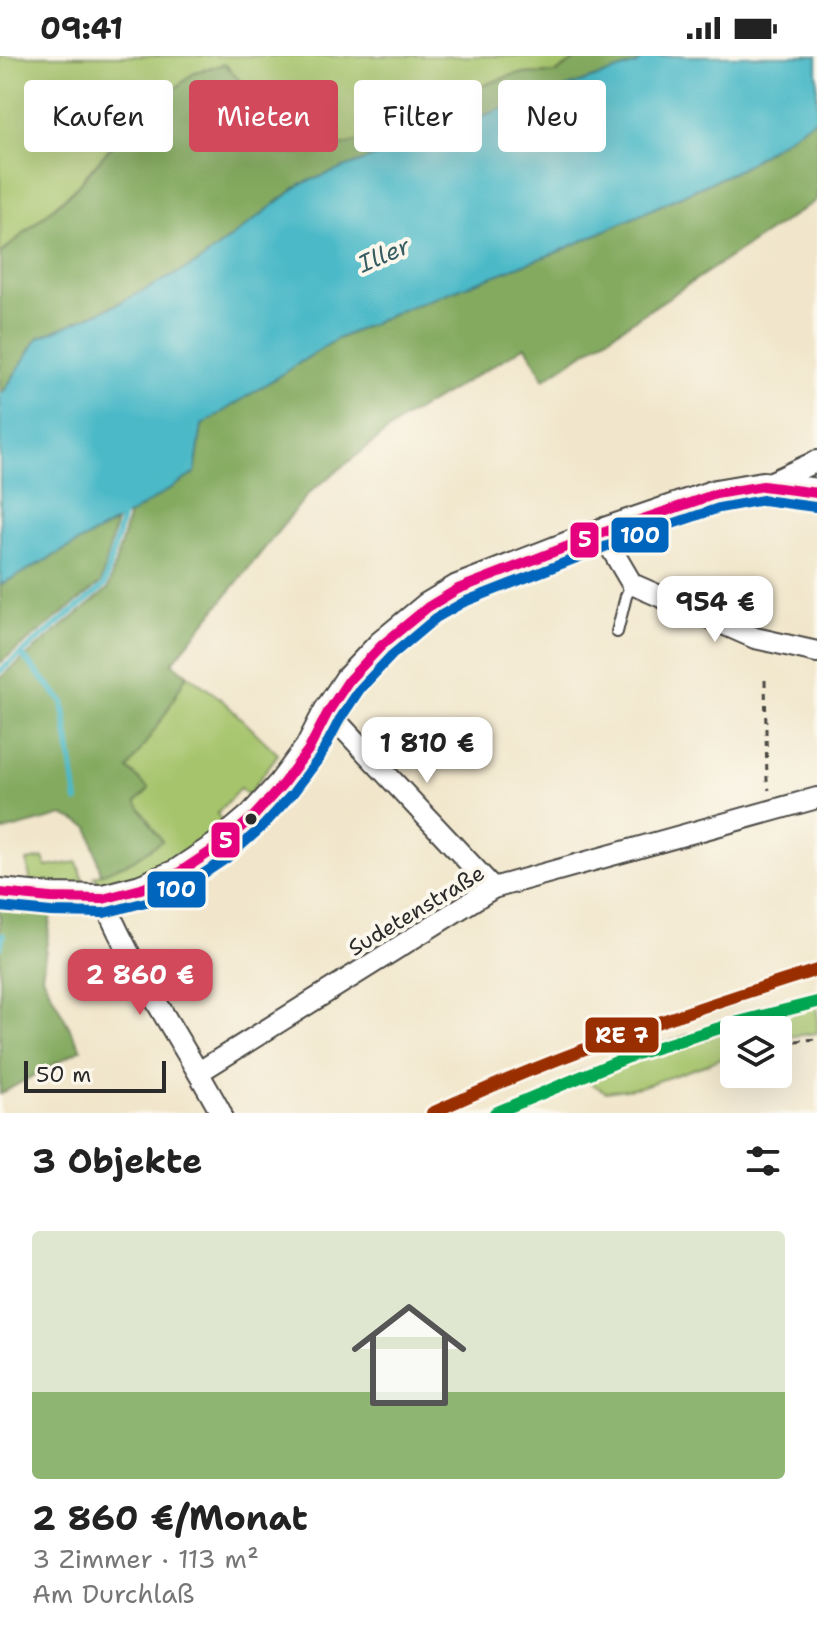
<!DOCTYPE html>
<html lang="de">
<head>
<meta charset="utf-8">
<style>
  body { margin:0; font-family:"Shantell Sans",sans-serif; background:#f6f6f6; color:#222; height:100vh; display:flex; flex-direction:column; font-size:30px; white-space:nowrap }
  * { box-sizing:border-box; margin:0 }
  p { font-size:26px; color:#767676 }
  .icon { flex:none; width:44px; height:44px; fill:none; stroke:currentColor; stroke-width:2; stroke-linecap:round; stroke-linejoin:round }
  .map { position:relative; height:1057px; overflow:hidden }
  .sheet { display:flex; flex-direction:column; background:#fff; flex:1 }
  .sheet>* { flex:none }
  .guide { position:absolute; left:24px; top:24px; width:770px; height:72px; display:flex; gap:16px }
  .tools { position:absolute; left:720px; top:960px; display:grid; gap:16px }
  .tools a { display:grid; place-items:center; width:72px; height:72px; border-radius:8px; background:#fff; box-shadow:0 8px 32px #0002; font-size:40px }
  .scale { position:absolute; left:24px; bottom:20px; width:142px; box-sizing:border-box; padding-left:8px; border:4px solid #2b2b2b; border-top:0; font-size:22px; line-height:28px; white-space:nowrap; color:#2b2b2b; -webkit-text-stroke:6px #fbf7ec; paint-order:stroke }
  .price { position:absolute; translate:-50% -68px; padding:0 18px; border-radius:16px; background:#fff; color:#222; font-size:26px; line-height:52px; filter:drop-shadow(0 2px 4px #0008) }
  .price::after { content:''; position:absolute; left:50%; top:48px; width:24px; height:18px; margin-left:-12px; background:inherit; clip-path:polygon(0 0,100% 0,50% 100%) }
  .price.selected { background:#d1495b; color:#fff }
  ul { padding:0; list-style:none }
  li { display:grid; align-content:center; gap:16px; height:424px; padding:0 32px }
  li+li { border-top:2px solid #e0e0e0 }
  li span { display:grid; place-items:center; height:248px; border-radius:8px; color:#555 }
  li>.icon { margin-inline-start:auto }
  span .icon { width:144px; height:144px; fill:#fffc; stroke-width:1 }
  li b { font-size:34px }
  h2 { display:flex; justify-content:space-between; align-items:center; height:96px; padding:0 32px; font-size:34px }
  .tag { padding:0 28px; border-radius:8px; background:#fff; box-shadow:0 8px 32px #0002; font-size:28px; line-height:72px }
  .tag.selected { background:#d1495b; color:#fff }
  .status { display:flex; justify-content:space-between; align-items:center; height:56px; padding:0 40px; background:#fff; direction:ltr }
  .status svg { height:22px; fill:currentColor }
  .map>svg:first-child { display:block }
  .green { fill:#a6c46c; stroke:#68784c; stroke-width:2 }
  .forest { fill:#84aa60; stroke:#586a46; stroke-width:2 }
  .water { fill:#4cb9c7; stroke:#3c7279; stroke-width:2 }
  .lines { fill:none; stroke-linecap:round; stroke-linejoin:round }
  .stream { stroke:#4cb9c7; stroke-width:6 }
  .lane-casing { stroke:#494743; stroke-width:14 }
  .street-casing { stroke:#494743; stroke-width:24 }
  .secondary-casing { stroke:#494743; stroke-width:32 }
  .path { stroke:#494743; stroke-width:3; stroke-dasharray:6 6; stroke-linecap:butt }
  .lane { stroke:#fff; stroke-width:10 }
  .street { stroke:#fff; stroke-width:20 }
  .secondary { stroke:#fff; stroke-width:28 }
  .bus-1-casing { stroke:#fbf7ec; stroke-width:16 }
  .bus-2-casing { stroke:#fbf7ec; stroke-width:16 }
  .bus-1 { stroke:#e5007d; stroke-width:10 }
  .bus-2 { stroke:#0065bd; stroke-width:10 }
  .rail-1-casing { stroke:#fbf7ec; stroke-width:18 }
  .rail-2-casing { stroke:#fbf7ec; stroke-width:18 }
  .rail-1 { stroke:#992e00; stroke-width:12 }
  .rail-2 { stroke:#00a651; stroke-width:12 }
  .bus-dot { fill:#2b2b2b; stroke:#fbf7ec; stroke-width:3 }
  .labels { text-anchor:middle; stroke-width:8; stroke-linejoin:round; paint-order:stroke }
  .street-label { font-size:22px; fill:#2b2b2b; stroke:#fbf7ec }
  .water-label { font-size:24px; font-style:italic; fill:#375d62; stroke:#fbf7ec }
  .line-badge { stroke:#fbf7ec; stroke-width:3 }
  .badge-label { font-size:22px; text-anchor:middle; font-weight:bold; fill:#fff }
</style>
</head>
<body>
<div class="status"><b>09:41</b><svg viewBox="0 0 49 12"><path d="M0 12V9h3v3zM5 12V6h3v6zM10 12V3h3v9zM15 12V0h3v12zM26 1h20v11H26zM47 4h2v5h-2z"/></svg></div>
<div class="map">
<svg width="817" height="1057" viewBox="0 0 817 1057">
  <rect width="100%" height="100%" fill="#fbf7ec"/>
  <filter id="ink" filterUnits="userSpaceOnUse"><feTurbulence type="fractalNoise" baseFrequency=".0125" numOctaves="2"/><feDisplacementMap in="SourceGraphic" scale="16" xChannelSelector="R" yChannelSelector="G"/><feConvolveMatrix kernelMatrix="1 2 1 2 8 2 1 2 1" color-interpolation-filters="sRGB"/></filter>
  <filter id="wash" filterUnits="userSpaceOnUse"><feTurbulence type="fractalNoise" baseFrequency=".006" numOctaves="4" result="noise"/><feDisplacementMap in="SourceGraphic" scale="32" xChannelSelector="R" yChannelSelector="G"/><feGaussianBlur stdDeviation="1.8" result="paint"/><feColorMatrix in="noise" values="0 0 0 0 0 0 0 0 0 0 0 0 0 0 0 0 0 1.4 0 .05"/><feComposite in="paint" operator="in"/></filter>
  <g filter="url(#wash)">
    <rect width="100%" height="100%" fill="#f1e6cb"/>
    <g class="green">
      <path d="M0,0H581L556,17L515,18L468,35L391,77L320,95L281,98L261,69L243,28L195,16L127,73L72,135L0,198Z"/>
      <path d="M187,618L220,642L278,698L248,739L240,732L217,758L227,771L176,812L104,835L94,820L101,818L136,746L127,713L166,657Z"/>
      <path d="M44,802L46,811L77,806L83,823L94,837L31,829L27,805Z"/>
      <path d="M817,941V977L778,982V974H734V996L708,1008L640,1031L606,1036L574,1018C654,988 735,964 817,941Z"/>
    </g>
    <g class="forest">
      <path d="M581,0H647L636,8L301,128L198,207L111,251L38,282L4,335L0,337V198L72,136L127,73L195,16L225,8L243,28L261,69L282,98L320,95L391,77L468,35L515,18L556,17Z"/>
      <path d="M817,62V144L544,323L526,290L403,363L309,437L172,607L187,618L166,657L128,713L149,733L136,746L162,785L132,805L101,818L89,771L63,759L0,776V622L108,533L129,459L195,417L202,369L337,283L402,254L560,195L740,113Z"/>
      <path d="M116,466L101,527L0,607V529Z"/>
      <path d="M0,846L52,851L42,920L81,993L0,1038Z"/>
    </g>
    <path class="water" d="M647,0H817V62L740,113L560,195L402,254L337,283L202,369L195,417L129,459L0,529V337L4,335L38,282L111,251L198,207L301,128L496,55L636,8Z"/>
    <g class="lines">
      <g class="stream">
        <path d="M21,598L63,646L77,745"/>
        <path d="M0,615L104,530L122,463L121,457"/>
        <path d="M0,891L3,879"/>
      </g>
    </g>
  </g>
  <g filter="url(#ink)">
    <g class="lines">
      <g class="lane-casing">
        <path id="lane" d="M617,576L626,540L632,528"/>
      </g>
      <g class="street-casing">
        <g id="street">
          <path d="M763,430L817,405"/>
          <path d="M602,477L632,528L755,582L817,596"/>
          <path d="M328,656L493,832"/>
          <path d="M103,843C135,918 182,985 221,1057"/>
          <path d="M199,1016L493,832L817,742"/>
        </g>
      </g>
      <g class="secondary-casing">
        <path id="secondary" d="M0,837L51,842L103,843L141,833L177,818L219,790L253,761L282,729L309,693L328,656L349,624L382,589L428,551L458,533L602,477L716,438L763,430L817,437"/>
      </g>
      <g class="path">
        <path d="M765,624L767,725L769,734"/>
        <path d="M784,986L817,983"/>
      </g>
      <use href="#lane" class="lane"/>
      <use href="#street" class="street"/>
      <use href="#secondary" class="secondary"/>
      <g class="bus-1-casing">
        <path id="bus-1" d="M0,837L51,842L103,843L141,833L177,818L219,790L253,761L282,729L309,693L328,656L349,624L382,589L428,551L458,533L602,477L716,438L763,430L817,437"/>
      </g>
      <g class="bus-2-casing">
        <path id="bus-2" d="M0,851L51,856L104,857L146,846L185,830L227,802L263,770L293,737L320,701L340,663L360,633L392,599L436,562L464,546L607,490L719,452L763,444L815,451"/>
      </g>
      <use href="#bus-1" class="bus-1"/>
      <use href="#bus-2" class="bus-2"/>
      <g class="rail-1-casing">
        <path id="rail-1" d="M432,1057C557,999 686,955 817,914"/>
      </g>
      <g class="rail-2-casing">
        <path id="rail-2" d="M495,1057L633,999L739,966L817,946"/>
      </g>
      <use href="#rail-1" class="rail-1"/>
      <use href="#rail-2" class="rail-2"/>
    </g>
  </g>
  <circle class="bus-dot" cx="251" cy="763" r="7"/>
  <g class="labels">
    <g class="street-label">
      <text transform="translate(416 854) rotate(-31)" y="8">Sudetenstraße</text>
    </g>
    <g class="water-label">
      <text transform="translate(384 199) rotate(-23)" y="8">Iller</text>
    </g>
  </g>
  <g class="line-badge">
    <rect x="610" y="460" width="60" height="38" rx="8" fill="#0065bd"/>
    <rect x="569" y="465" width="31" height="38" rx="8" fill="#e5007d"/>
    <rect x="210" y="765" width="31" height="38" rx="8" fill="#e5007d"/>
    <rect x="146" y="814" width="61" height="39" rx="8" fill="#0065bd"/>
    <rect x="584" y="960" width="76" height="38" rx="8" fill="#992e00"/>
  </g>
  <g class="badge-label">
    <text x="640" y="487">100</text>
    <text x="585" y="491">5</text>
    <text x="226" y="792">5</text>
    <text x="176" y="841">100</text>
    <text x="622" y="987">RE 7</text>
  </g>
</svg>
<div class="tools">
<a><svg class="icon" aria-label="layers" viewBox="0 0 24 24"><path d="M12 4l9 5-9 5-9-5zM3 14l9 5 9-5"/></svg></a>
</div>
<div class="scale">50 m</div>
<b class="price" style="left:715px;top:588px">954 €</b>
<b class="price" style="left:427px;top:729px">1 810 €</b>
<b class="price selected" style="left:140px;top:961px">2 860 €</b>
<div class="guide">
<a class="tag">Kaufen</a>
<a class="tag selected">Mieten</a>
<a class="tag">Filter</a>
<a class="tag">Neu</a>
</div>
</div>
<section class="sheet">
<h2>3 Objekte<svg class="icon" aria-label="filters" viewBox="0 0 24 24"><path d="M4 7h16M4 17h16"/><circle cx="9" cy="7" r="2"/><circle cx="15" cy="17" r="2"/></svg></h2>
<ul>
<li><span style="background:linear-gradient(#dfe7d0 65%,#8fb573 0)"><svg class="icon" aria-label="home" viewBox="0 0 24 24"><path d="M3 11l9-7 9 7M6 9v11h12V9"/></svg></span><div><b>2 860 €/Monat</b><p>3 Zimmer · 113 m²</p><p>Am Durchlaß</p></div></li>
</ul>
</section>
</body>
</html>
